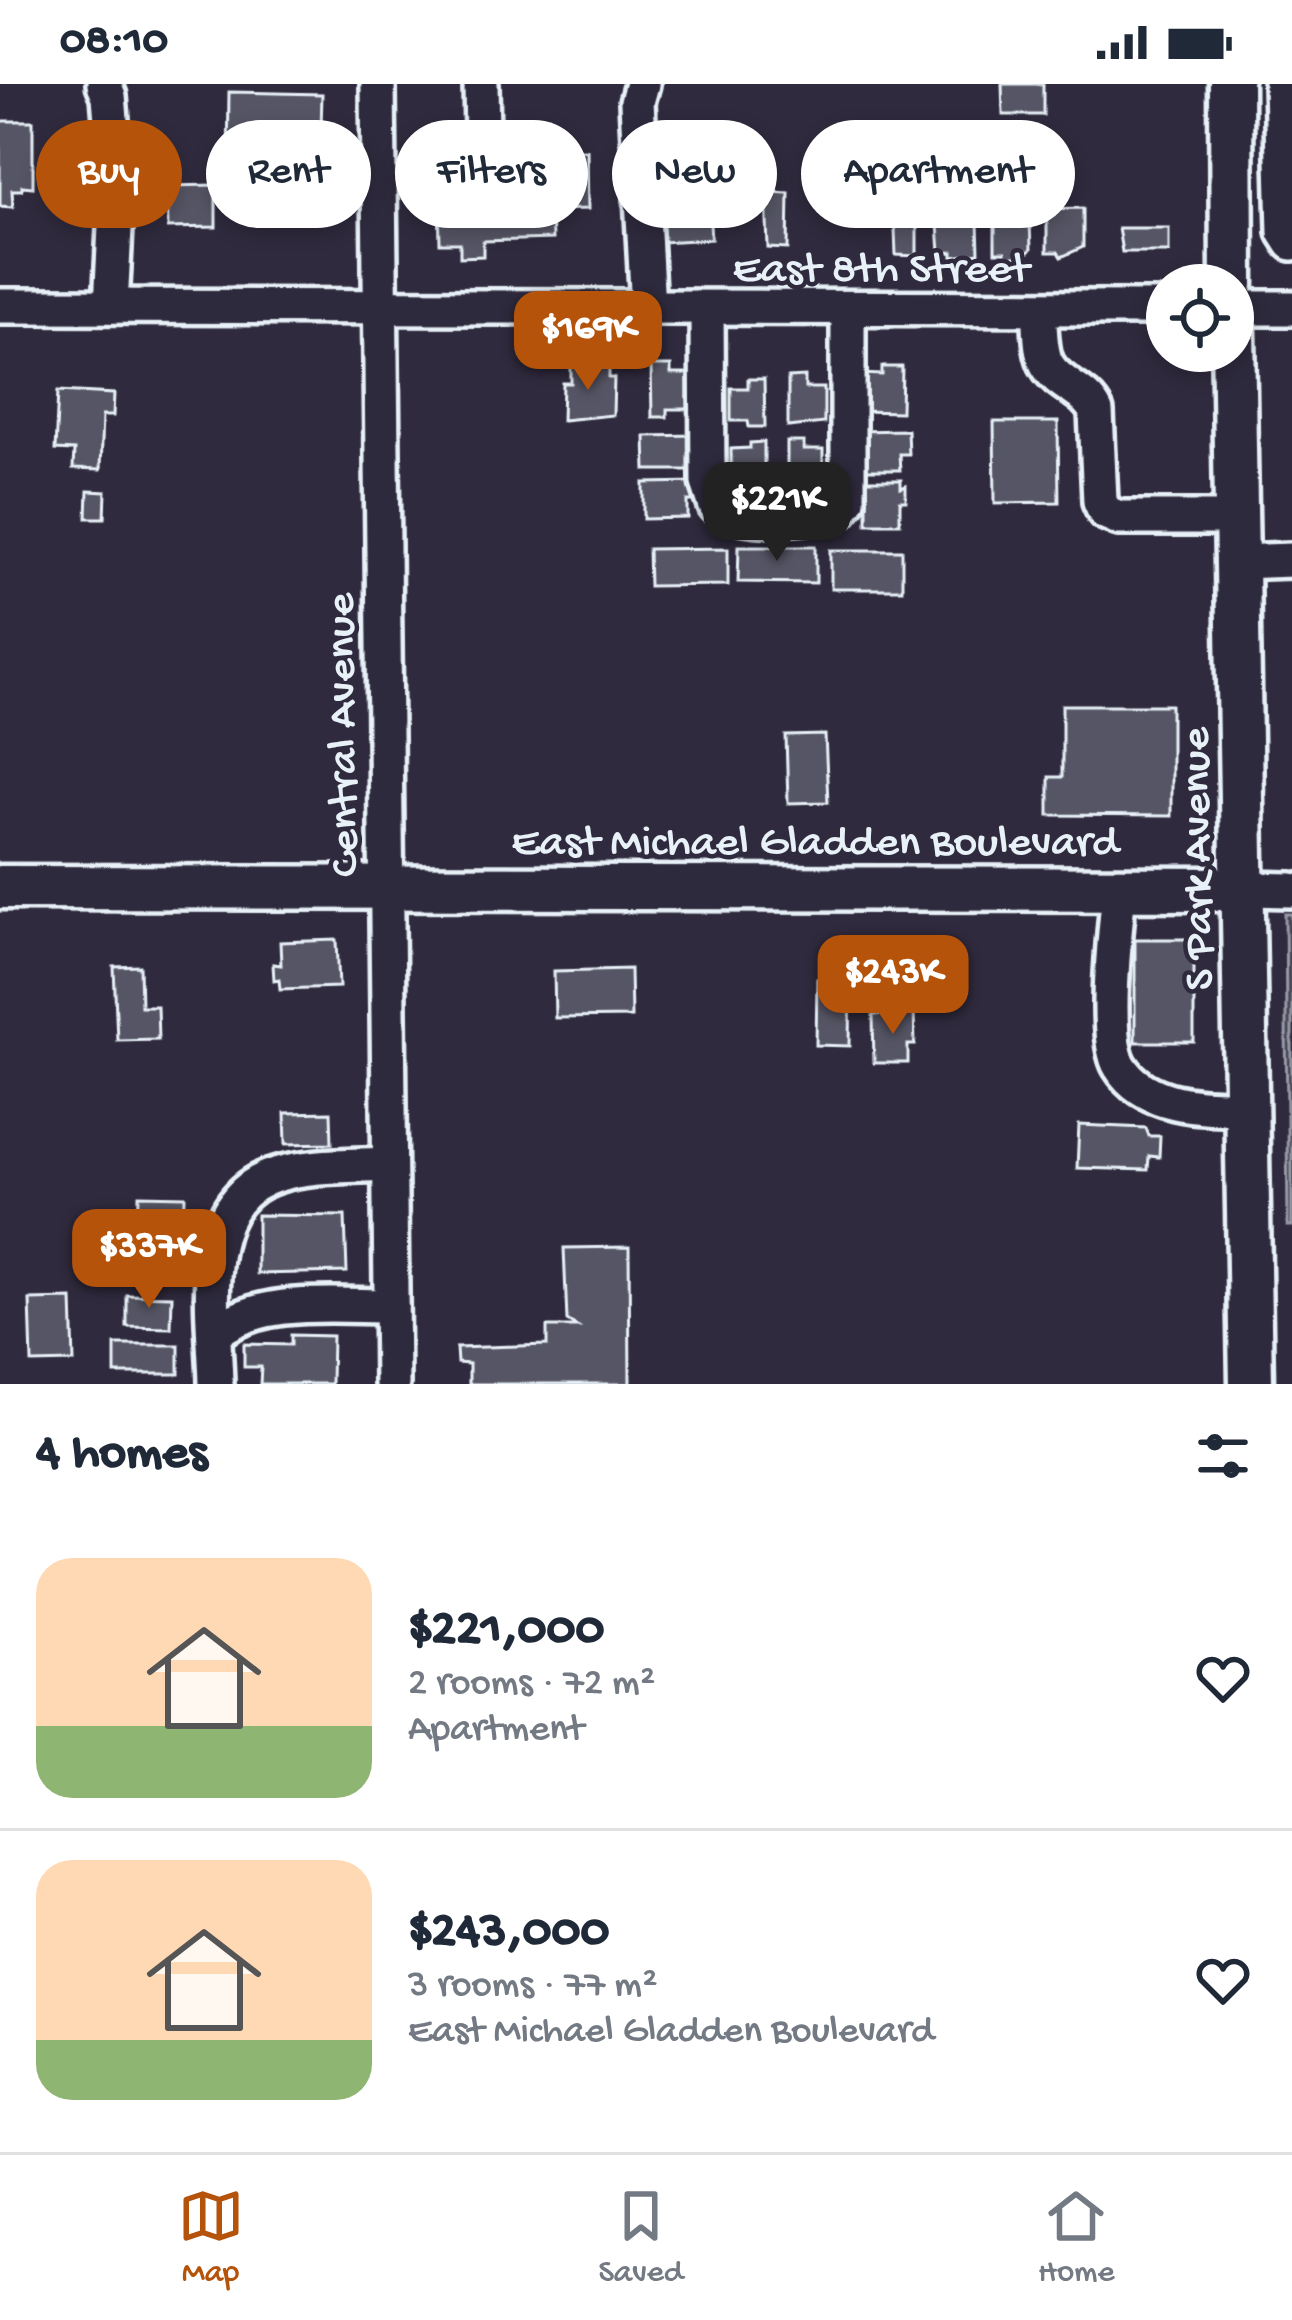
<!DOCTYPE html>
<html lang="en">
<head>
<meta charset="utf-8">
<style>
  body { margin:0; font-family:"Gochi Hand",sans-serif; background:#f6f6f7; color:#1f2937; height:100vh; display:flex; flex-direction:column; font-size:45px; white-space:nowrap }
  * { box-sizing:border-box; margin:0 }
  p { font-size:39px; color:#747a83 }
  .icon { flex:none; width:66px; height:66px; fill:none; stroke:currentColor; stroke-width:2; stroke-linecap:round; stroke-linejoin:round }
  .map { position:relative; height:1300px; overflow:hidden }
  .details { display:flex; flex-direction:column; background:#fff; flex:1 }
  .details>* { flex:none }
  .hud { position:absolute; left:36px; top:36px; width:1221px; height:108px; display:flex; gap:24px }
  .controls { position:absolute; left:1146px; top:180px; display:grid; gap:24px }
  .controls a { display:grid; place-items:center; width:108px; height:108px; border-radius:50%; background:#fff; box-shadow:0 6px 18px #0003; font-size:60px }
  .price { position:absolute; translate:-50% -102px; padding:0 27px; border-radius:24px; background:#b45309; color:#fff; font-size:39px; line-height:78px; filter:drop-shadow(0 3px 6px #0008) }
  .price::after { content:''; position:absolute; left:50%; top:72px; width:36px; height:27px; margin-left:-18px; background:inherit; clip-path:polygon(0 0,100% 0,50% 100%) }
  .price.selected { background:#222; color:#fff }
  ul { padding:0; list-style:none }
  li { display:flex; align-items:center; gap:36px; height:300px; padding:0 36px }
  li+li { border-top:3px solid #e0e1e3 }
  li span { display:grid; place-items:center; flex:none; width:336px; height:240px; border-radius:36px; color:#555 }
  li>.icon { margin-inline-start:auto }
  span .icon { width:144px; height:144px; fill:#fffc; stroke-width:1 }
  li b { font-size:51px }
  h2 { display:flex; justify-content:space-between; align-items:center; height:144px; padding:0 36px; font-size:51px }
  .chip { padding:0 42px; border-radius:54px; background:#fff; box-shadow:0 6px 18px #0003; font-size:42px; line-height:108px }
  .chip.selected { background:#b45309; color:#fff }
  .status { display:flex; justify-content:space-between; align-items:center; height:84px; padding:0 60px; background:#fff; direction:ltr }
  .status svg { height:33px; fill:currentColor }
  .tabs { display:flex; justify-content:space-around; align-items:center; height:168px; border-top:3px solid #e0e1e3; background:#fff; font-size:33px; color:#747a83 }
  .tabs a { display:grid; justify-items:center; gap:6px }
  .tabs .selected { color:#b45309 }
  .map>svg:first-child { display:block }
  .green { fill:#464455; stroke:#979aa6; stroke-width:3 }
  .building { fill:#575565; stroke:#e8f1f8; stroke-width:3 }
  .lines { fill:none; stroke-linecap:round; stroke-linejoin:round }
  .minor-casing { stroke:#e8f1f8; stroke-width:42 }
  .major-casing { stroke:#e8f1f8; stroke-width:51 }
  .minor { stroke:#2f2a3d; stroke-width:33 }
  .major { stroke:#2f2a3d; stroke-width:42 }
  .labels { text-anchor:middle; stroke-width:9; stroke-linejoin:round; paint-order:stroke }
  .street-label { font-size:45px; fill:#e8f1f8; stroke:#2f2a3d }
</style>
</head>
<body>
<div class="status"><b>08:10</b><svg viewBox="0 0 49 12"><path d="M0 12V9h3v3zM5 12V6h3v6zM10 12V3h3v9zM15 12V0h3v12zM26 1h20v11H26zM47 4h2v5h-2z"/></svg></div>
<div class="map">
<svg width="1292" height="1300" viewBox="0 0 1292 1300">
  <rect width="100%" height="100%" fill="#2f2a3d"/>
  <filter id="ink" filterUnits="userSpaceOnUse"><feTurbulence type="fractalNoise" baseFrequency=".00833" numOctaves="2"/><feDisplacementMap in="SourceGraphic" scale="24" xChannelSelector="R" yChannelSelector="G"/><feConvolveMatrix kernelMatrix="1 2 1 2 8 2 1 2 1" color-interpolation-filters="sRGB"/></filter>
  <g filter="url(#ink)">
    <path class="green" d="M1285,830H1292V1142H1288Z"/>
    <g class="building">
      <path d="M1002,0H1043V31H1003Z"/>
      <path d="M229,8L322,10L320,81L228,79Z"/>
      <path d="M0,37H33V103L22,102V106H12L13,123L0,122Z"/>
      <path d="M587,66L588,125L551,126L552,155L483,157V172L460,173V159H440L438,80L552,77V67Z"/>
      <path d="M258,92L318,93V124L258,123Z"/>
      <path d="M216,101V143L168,144L167,102Z"/>
      <path d="M766,108L789,109L788,165L768,164Z"/>
      <path d="M708,110L711,155L662,158L659,113Z"/>
      <path d="M894,120H917V172L896,171Z"/>
      <path d="M1083,124V163L1061,173L1058,168H1047V125Z"/>
      <path d="M978,137L979,169L953,173V168L940,169L938,140Z"/>
      <path d="M1030,137L1031,165L1024,173H1005V168H995V138Z"/>
      <path d="M1118,144H1169V168H1122Z"/>
      <path d="M576,281L609,282V294H614L613,331L562,336L563,299H571V283Z"/>
      <path d="M651,282H671V290H688V325H667V333H652Z"/>
      <path d="M882,283H902L901,328L859,327L860,290L882,291Z"/>
      <path d="M805,293V304H824V339L788,343V294Z"/>
      <path d="M748,295H764L765,343H749L748,337H731V304H748Z"/>
      <path d="M58,307L114,310L113,332H102L100,386L73,385L74,367L55,366Z"/>
      <path d="M994,338H1058L1059,418L995,419Z"/>
      <path d="M907,346L908,370H899L900,386H867V370H857V347Z"/>
      <path d="M697,351V369H688V386H646L645,352Z"/>
      <path d="M764,358V408H748L747,398L731,399V365L750,364V359Z"/>
      <path d="M787,358H804V366H823V398H806V408H787Z"/>
      <path d="M858,396H901V404L906,402V417H900V439H867V418H858Z"/>
      <path d="M697,398V417H688V434L644,435V399Z"/>
      <path d="M88,407L106,408L105,434H87Z"/>
      <path d="M739,462H816V499L738,498Z"/>
      <path d="M728,464V501L649,502L648,465Z"/>
      <rect x="831" y="466" width="71" height="39"/>
      <path d="M1062,621H1171V732L1049,731V693H1062Z"/>
      <path d="M825,651L828,718L788,719L786,652Z"/>
      <rect x="1135" y="855" width="59" height="103"/>
      <path d="M337,856L339,903L280,905L279,895L274,896L273,880L281,881L280,858Z"/>
      <path d="M140,882L141,922H157L158,955L117,956L114,883Z"/>
      <path d="M824,883H843V892H851L850,962L816,961L817,895H824Z"/>
      <path d="M630,885L631,933L555,934L554,887Z"/>
      <path d="M904,926H914L915,961H908V979H874L873,931L904,930Z"/>
      <path d="M331,1028L332,1059L286,1060L285,1029Z"/>
      <path d="M1079,1041L1146,1044L1149,1052H1160L1159,1073L1149,1072L1148,1086L1077,1084Z"/>
      <path d="M139,1111L185,1112L184,1147L138,1146Z"/>
      <path d="M257,1131L345,1132L347,1188L257,1190Z"/>
      <path d="M629,1163L630,1300H469V1280L457,1279L456,1264L547,1261V1243H577L567,1237L564,1164Z"/>
      <path d="M127,1211L172,1212L171,1244L127,1243Z"/>
      <path d="M72,1215L74,1278L32,1279L30,1216Z"/>
      <path d="M291,1251L332,1252L331,1300H260L261,1283H244V1260L291,1261Z"/>
      <rect x="115" y="1261" width="64" height="29"/>
    </g>
    <g class="lines">
      <g class="minor-casing">
        <g id="minor">
          <path d="M104,0L109,12L117,105L111,222"/>
          <path d="M378,0L392,1300"/>
          <path d="M481,0L482,51"/>
          <path d="M642,0L637,18L648,225"/>
          <path d="M1281,0L1285,148L1292,159"/>
          <path d="M0,222L1167,224"/>
          <path d="M1233,224H1292"/>
          <path d="M707,225L708,398L716,422C752,442 800,434 840,426L848,416V225"/>
          <path d="M1039,225C1041,242 1039,268 1048,282C1060,302 1086,306 1096,328L1100,417L1105,428L1119,434H1237"/>
          <path d="M1238,478L1292,476"/>
          <path d="M1119,805C1116,843 1102,953 1120,982C1146,1025 1206,1023 1249,1023"/>
          <path d="M1245,805L1292,806"/>
          <path d="M215,1249C260,1212 336,1222 391,1222"/>
          <path d="M216,1300C215,1233 192,1116 276,1091C311,1080 352,1082 389,1080"/>
        </g>
      </g>
      <g class="major-casing">
        <g id="major">
          <path d="M1231,0L1232,201"/>
          <path d="M1233,248L1251,1300"/>
          <path d="M0,803L1245,805"/>
        </g>
      </g>
      <use href="#minor" class="minor"/>
      <use href="#major" class="major"/>
    </g>
  </g>
  <g class="labels">
    <g class="street-label">
      <text x="881" y="196">East 8th Street</text>
      <text transform="translate(338 651) rotate(-91)" y="16">Central Avenue</text>
      <text x="815" y="769">East Michael Gladden Boulevard</text>
      <text transform="translate(1193 775) rotate(-91)" y="16">S Park Avenue</text>
    </g>
  </g>
</svg>
<div class="controls">
<a><svg class="icon" aria-label="locate" viewBox="0 0 24 24"><circle cx="12" cy="12" r="6"/><path d="M12 2v4M12 18v4M2 12h4M18 12h4"/></svg></a>
</div>
<b class="price" style="left:588px;top:309px">$169K</b>
<b class="price selected" style="left:777px;top:480px">$221K</b>
<b class="price" style="left:893px;top:953px">$243K</b>
<b class="price" style="left:149px;top:1227px">$337K</b>
<div class="hud">
<a class="chip selected">Buy</a>
<a class="chip">Rent</a>
<a class="chip">Filters</a>
<a class="chip">New</a>
<a class="chip">Apartment</a>
</div>
</div>
<section class="details">
<h2>4 homes<svg class="icon" aria-label="filters" viewBox="0 0 24 24"><path d="M4 7h16M4 17h16"/><circle cx="9" cy="7" r="2"/><circle cx="15" cy="17" r="2"/></svg></h2>
<ul>
<li><span style="background:linear-gradient(#ffd9b3 70%,#8fb573 0)"><svg class="icon" aria-label="home" viewBox="0 0 24 24"><path d="M3 11l9-7 9 7M6 9v11h12V9"/></svg></span><div><b>$221,000</b><p>2 rooms · 72 m²</p><p>Apartment</p></div><svg class="icon" aria-label="heart" viewBox="0 0 24 24"><path d="M12 20l-8-8c-3-5 5-10 8-4 3-6 11-1 8 4z"/></svg></li>
<li><span style="background:linear-gradient(#ffd9b3 75%,#8fb573 0)"><svg class="icon" aria-label="home" viewBox="0 0 24 24"><path d="M3 11l9-7 9 7M6 9v11h12V9"/></svg></span><div><b>$243,000</b><p>3 rooms · 77 m²</p><p>East Michael Gladden Boulevard</p></div><svg class="icon" aria-label="heart" viewBox="0 0 24 24"><path d="M12 20l-8-8c-3-5 5-10 8-4 3-6 11-1 8 4z"/></svg></li>
</ul>
</section>
<nav class="tabs">
<a class="selected"><svg class="icon" aria-label="map" viewBox="0 0 24 24"><path d="M3 6l6-2 6 2 6-2v14l-6 2-6-2-6 2zM9 4v14M15 6v14"/></svg>Map</a>
<a><svg class="icon" aria-label="saved" viewBox="0 0 24 24"><path d="M7 4h10v16l-5-4-5 4z"/></svg>Saved</a>
<a><svg class="icon" aria-label="home" viewBox="0 0 24 24"><path d="M3 11l9-7 9 7M6 9v11h12V9"/></svg>Home</a>
</nav>
</body>
</html>
